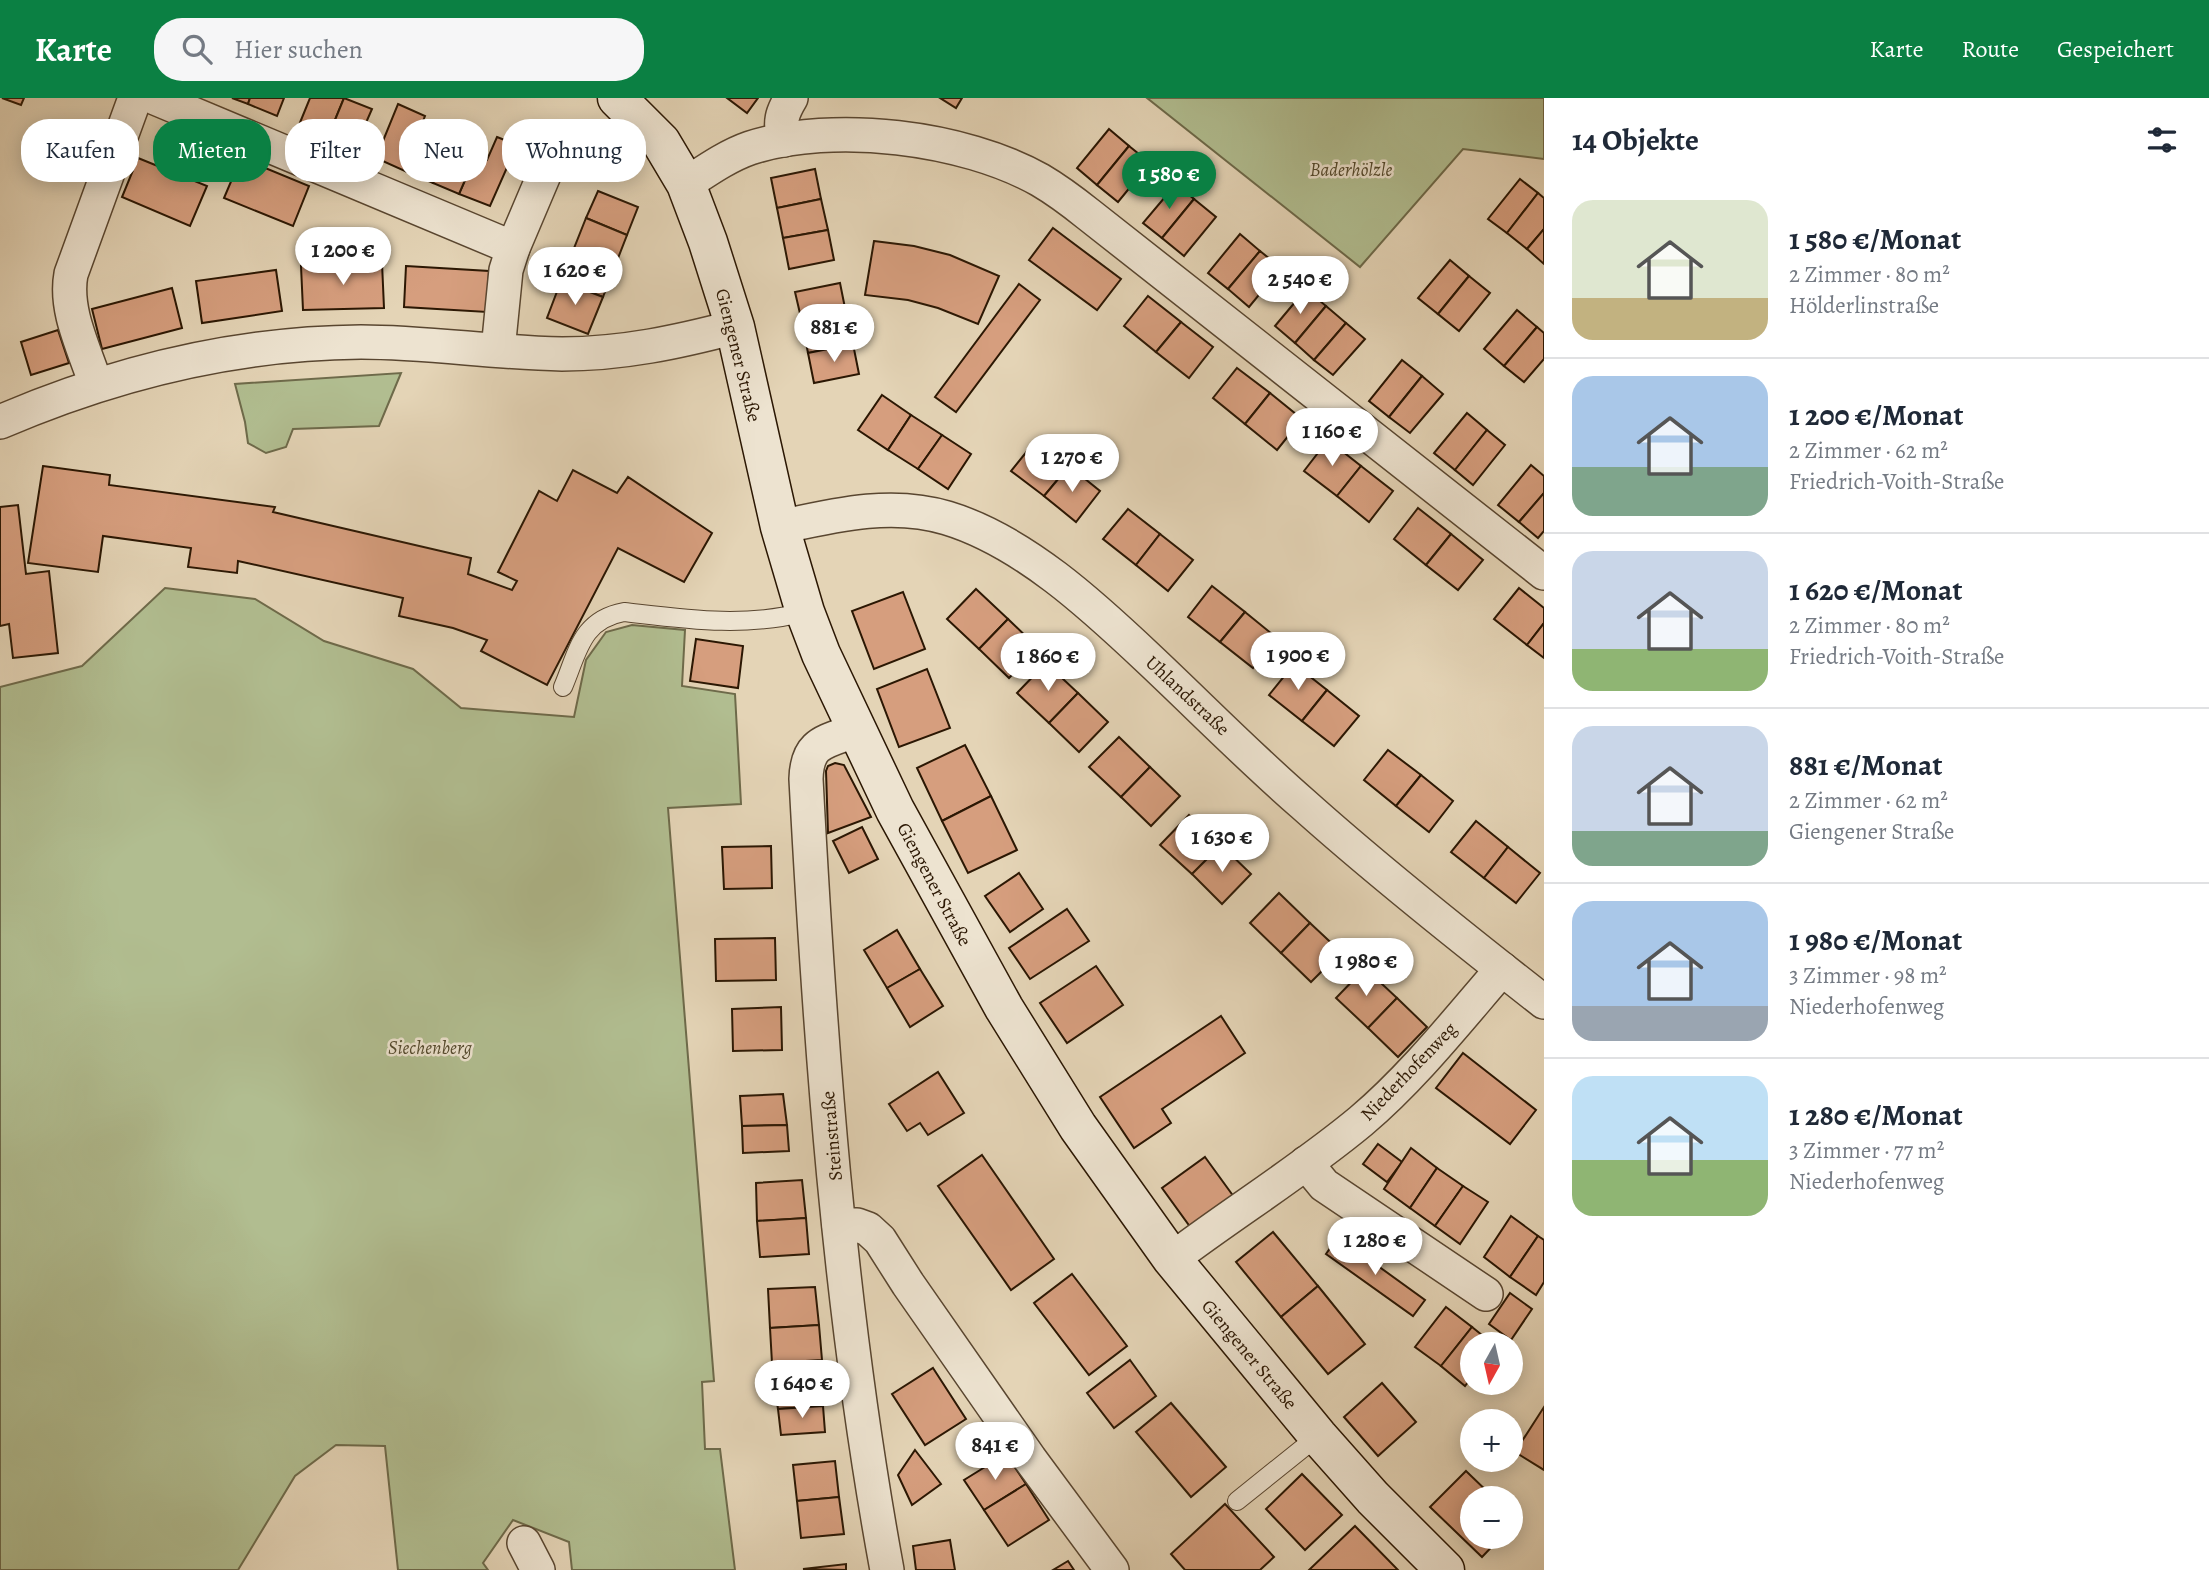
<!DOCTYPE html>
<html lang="de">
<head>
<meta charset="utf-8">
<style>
  body { margin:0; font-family:Alegreya,serif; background:#f6f6f7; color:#1f2937; height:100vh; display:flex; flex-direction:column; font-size:26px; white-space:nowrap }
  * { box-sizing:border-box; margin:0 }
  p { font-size:23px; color:#747a83 }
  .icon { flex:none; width:38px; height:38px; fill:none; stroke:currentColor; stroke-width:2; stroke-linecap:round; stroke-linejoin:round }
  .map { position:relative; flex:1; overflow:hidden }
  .drawer { display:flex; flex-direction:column; background:#fff; width:665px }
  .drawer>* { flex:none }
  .banner { position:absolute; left:21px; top:21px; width:665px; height:63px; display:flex; gap:14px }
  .needle { width:46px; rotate:188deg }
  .controls { position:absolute; left:1460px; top:1234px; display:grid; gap:14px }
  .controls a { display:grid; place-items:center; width:63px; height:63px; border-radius:50%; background:#fff; box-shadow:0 4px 18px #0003; font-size:35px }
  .price { position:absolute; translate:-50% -60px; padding:0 16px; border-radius:24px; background:#fff; color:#222; font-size:23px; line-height:46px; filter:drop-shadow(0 2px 4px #0008) }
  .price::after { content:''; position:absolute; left:50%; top:42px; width:21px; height:16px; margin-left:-10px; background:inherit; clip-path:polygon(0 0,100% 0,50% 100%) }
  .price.selected { background:#0b8043; color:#fff }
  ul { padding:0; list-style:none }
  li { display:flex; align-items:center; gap:21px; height:175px; padding:0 28px }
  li+li { border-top:2px solid #e0e1e3 }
  li span { display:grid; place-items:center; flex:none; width:196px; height:140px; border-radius:21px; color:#555 }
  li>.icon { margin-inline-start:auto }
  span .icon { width:84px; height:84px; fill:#fffc; stroke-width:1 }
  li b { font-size:30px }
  h2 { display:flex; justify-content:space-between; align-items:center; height:84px; padding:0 28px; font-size:30px }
  .chip { padding:0 24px; border-radius:28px; background:#fff; box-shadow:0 4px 18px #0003; font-size:24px; line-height:63px }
  .chip.selected { background:#0b8043; color:#fff }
  header { display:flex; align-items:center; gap:42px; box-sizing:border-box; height:98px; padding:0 35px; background:#0b8043; color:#fff }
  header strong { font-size:33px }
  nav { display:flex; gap:38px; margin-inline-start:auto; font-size:24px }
  .search { width:490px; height:63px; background:#f6f6f7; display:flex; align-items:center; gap:18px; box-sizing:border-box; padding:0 24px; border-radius:28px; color:#747a83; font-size:26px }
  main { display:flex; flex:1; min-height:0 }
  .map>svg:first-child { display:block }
  .green { fill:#b1bd90; stroke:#6e6a4a; stroke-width:2 }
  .building { fill:#d69e7e; stroke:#2b1703; stroke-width:2 }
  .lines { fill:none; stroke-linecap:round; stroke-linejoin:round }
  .lane-casing { stroke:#594630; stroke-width:20 }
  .street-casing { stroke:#594630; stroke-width:36 }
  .secondary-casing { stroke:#2b1703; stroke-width:41 }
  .lane { stroke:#ede3d0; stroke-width:18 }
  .street { stroke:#ede3d0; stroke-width:33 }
  .secondary { stroke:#ede3d0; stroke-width:38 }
  .labels { text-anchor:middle; stroke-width:5; stroke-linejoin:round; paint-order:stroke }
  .park-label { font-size:19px; font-style:italic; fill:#53492d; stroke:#ede3d0 }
  .street-label { font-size:19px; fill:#2b1703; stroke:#ede3d0 }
</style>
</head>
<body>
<header>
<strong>Karte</strong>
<div class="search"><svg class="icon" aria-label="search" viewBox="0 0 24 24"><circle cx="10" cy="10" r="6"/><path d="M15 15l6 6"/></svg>Hier suchen</div>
<nav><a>Karte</a><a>Route</a><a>Gespeichert</a></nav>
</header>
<main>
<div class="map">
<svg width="1544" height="1472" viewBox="0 0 1544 1472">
  <rect width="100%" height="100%" fill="#e4d4b6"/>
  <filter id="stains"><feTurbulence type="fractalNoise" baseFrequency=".00286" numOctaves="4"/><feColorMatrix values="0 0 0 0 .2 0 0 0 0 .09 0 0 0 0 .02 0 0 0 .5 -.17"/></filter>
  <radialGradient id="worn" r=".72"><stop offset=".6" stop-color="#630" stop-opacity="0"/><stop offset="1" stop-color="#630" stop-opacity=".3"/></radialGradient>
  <g class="green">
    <path d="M1147,0H1544V61L1463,51L1360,169Z"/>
    <path d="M401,275L379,328L293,331L286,349L266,355L248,345L245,324L235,286Z"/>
    <path d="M165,490L255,501L324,543L413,571L461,610L574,619L586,562L606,534L632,527L685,532L682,588L735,596L741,706L668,710L714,1283L702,1284L705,1351H720L735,1472H572L569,1444L513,1422L483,1465L488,1472H398L385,1348L336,1347L295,1378L238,1472H0V589L82,568Z"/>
  </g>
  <g class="building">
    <path d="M2,0H24L21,7Z"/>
    <path d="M232,0H250L248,6Z"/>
    <path d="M250,0H284L277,18L248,6Z"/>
    <path d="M310,0H344L328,39L299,27Z"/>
    <path d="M344,0L372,11L355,50L328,39Z"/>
    <path d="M727,0H758L747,15Z"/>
    <path d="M940,0H962L956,10Z"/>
    <path d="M398,6L425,18L419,33L423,35L407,74L376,60Z"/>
    <path d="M1109,31L1129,48L1097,87L1077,70Z"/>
    <path d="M423,35L450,46L433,85L407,74Z"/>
    <path d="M497,39L517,47L490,108L459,96L476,57L487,62Z"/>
    <path d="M450,46L476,57L459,96L433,85Z"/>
    <path d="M1129,48L1150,65L1118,104L1097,87Z"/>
    <path d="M138,60L207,88L190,128L122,99Z"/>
    <path d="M241,60L309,88L293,128L224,100Z"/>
    <path d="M815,71L821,101L777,110L771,80Z"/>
    <path d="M1520,81L1538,95L1507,135L1488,121Z"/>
    <path d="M1176,86L1194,101L1162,140L1143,125Z"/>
    <path d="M598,93L638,109L627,137L586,120Z"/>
    <path d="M1538,95L1544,100V131L1527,151L1507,135Z"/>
    <path d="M821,101L828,132L783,140L777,110Z"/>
    <path d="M1194,101L1216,119L1184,158L1162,140Z"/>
    <path d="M586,120L627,137L603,199L561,183Z"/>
    <path d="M1053,130L1121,181L1097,212L1029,162Z"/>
    <path d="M1544,131V166L1527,151Z"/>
    <path d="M828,132L834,162L789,171L783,140Z"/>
    <path d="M1240,136L1260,153L1228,191L1208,175Z"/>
    <path d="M874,143L914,148L950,157L999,178L978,226L938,210L908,202L865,197Z"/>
    <path d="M1260,153L1281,170L1249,209L1228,191Z"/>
    <path d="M1450,162L1469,178L1438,216L1418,200Z"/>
    <path d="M382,165L384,210L303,212L301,168Z"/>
    <path d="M406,168L489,173L487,214L404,209Z"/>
    <path d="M276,172L282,213L202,225L196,183Z"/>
    <path d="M1469,178L1490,195L1459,233L1438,216Z"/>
    <path d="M561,183L603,199L588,236L547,220Z"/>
    <path d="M840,185L846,215L802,224L795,194Z"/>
    <path d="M1019,186L1040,202L956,314L935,299Z"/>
    <path d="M172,190L182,230L102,251L92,211Z"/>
    <path d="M1306,191L1326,208L1295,245L1275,228Z"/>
    <path d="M1148,198L1181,224L1156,254L1124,228Z"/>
    <path d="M1326,208L1346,225L1314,262L1295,245Z"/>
    <path d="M1517,212L1537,229L1504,268L1484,251Z"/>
    <path d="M846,215L853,246L808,255L802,224Z"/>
    <path d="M1181,224L1213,249L1189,280L1156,254Z"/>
    <path d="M1346,225L1365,241L1333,277L1314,262Z"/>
    <path d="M1537,229L1544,235V261L1524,284L1504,268Z"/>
    <path d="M58,232L69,265L31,277L21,244Z"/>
    <path d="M853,246L859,276L814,285L808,255Z"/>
    <path d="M1402,262L1422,278L1389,319L1369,303Z"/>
    <path d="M1237,270L1270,295L1245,326L1213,300Z"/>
    <path d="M1422,278L1443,296L1410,335L1389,319Z"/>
    <path d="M1270,295L1302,321L1277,352L1245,326Z"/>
    <path d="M882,297L911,317L888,352L858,332Z"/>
    <path d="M1467,315L1487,332L1455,372L1434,355Z"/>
    <path d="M911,317L942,337L918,371L888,352Z"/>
    <path d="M1487,332L1505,347L1473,387L1455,372Z"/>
    <path d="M942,337L971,356L948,391L918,371Z"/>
    <path d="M1036,342L1069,368L1044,398L1011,373Z"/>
    <path d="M1328,342L1361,368L1337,398L1304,373Z"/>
    <path d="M1531,367L1544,378V395L1519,424L1498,407Z"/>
    <path d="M43,368L110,377L109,387L275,409L273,414L471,460L468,476L512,492L517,483L498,474L539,393L557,403L573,372L617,395L628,379L712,435L684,484L618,450L547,587L481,553L487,542L453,530L399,518L403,500L238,463L237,475L188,469L191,450L103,438L98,474L28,465Z"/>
    <path d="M1069,368L1100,393L1076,424L1044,398Z"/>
    <path d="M1361,368L1393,393L1369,424L1337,398Z"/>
    <path d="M1544,395V433L1538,440L1519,424Z"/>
    <path d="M18,407L26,476L49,473L58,555L13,560L9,526L0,528V409Z"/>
    <path d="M1418,410L1451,436L1426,467L1394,441Z"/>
    <path d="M1128,411L1160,436L1136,467L1103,441Z"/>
    <path d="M1160,436L1193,462L1168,493L1136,467Z"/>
    <path d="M1451,436L1483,462L1458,492L1426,467Z"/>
    <path d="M1212,488L1245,514L1220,544L1188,519Z"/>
    <path d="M1519,490L1544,510V525L1527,547L1494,521Z"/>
    <path d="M976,491L1008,521L979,551L947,521Z"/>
    <path d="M903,494L925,551L874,571L852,513Z"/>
    <path d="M1245,514L1277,540L1253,570L1220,544Z"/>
    <path d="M1008,521L1038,550L1009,580L979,551Z"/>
    <path d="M1544,525V560L1527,547Z"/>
    <path d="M696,541L743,548L738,590L690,583Z"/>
    <path d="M1046,565L1078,595L1049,625L1017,595Z"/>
    <path d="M1294,566L1327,592L1302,623L1269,597Z"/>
    <path d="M927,571L950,630L899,649L877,591Z"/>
    <path d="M1327,592L1359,618L1334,648L1302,623Z"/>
    <path d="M1078,595L1108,624L1079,654L1049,625Z"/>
    <path d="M1119,639L1150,669L1121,699L1089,669Z"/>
    <path d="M965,647L991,698L942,723L917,670Z"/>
    <path d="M1388,652L1421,677L1396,708L1364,682Z"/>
    <path d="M835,665L844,667L871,719L828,735L826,673L828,668Z"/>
    <path d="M1150,669L1180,698L1151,728L1121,699Z"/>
    <path d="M1421,677L1453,703L1429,734L1396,708Z"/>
    <path d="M991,698L1017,752L968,775L942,723Z"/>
    <path d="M1189,717L1221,747L1192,776L1160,747Z"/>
    <path d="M1476,723L1508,749L1484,780L1451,754Z"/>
    <path d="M862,729L878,761L849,775L833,743Z"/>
    <path d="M1221,747L1251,776L1222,806L1192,776Z"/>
    <path d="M771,748L772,790L724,791L722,749Z"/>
    <path d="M1508,749L1540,775L1516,805L1484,780Z"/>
    <path d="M1019,775L1043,811L1010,834L985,798Z"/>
    <path d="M1279,795L1310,825L1281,855L1250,825Z"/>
    <path d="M1067,811L1089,843L1030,881L1009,850Z"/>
    <path d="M1310,825L1341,854L1311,884L1281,855Z"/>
    <path d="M897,832L920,871L887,890L864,852Z"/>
    <path d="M775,840L776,882L716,883L715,841Z"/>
    <path d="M1096,868L1123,907L1067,945L1040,905Z"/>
    <path d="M1365,870L1397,900L1368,930L1336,900Z"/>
    <path d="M920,871L943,908L910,929L887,890Z"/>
    <path d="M1397,900L1427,929L1398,959L1368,930Z"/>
    <path d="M781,909L782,952L733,953L732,911Z"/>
    <path d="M1221,918L1245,955L1162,1011L1171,1025L1134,1050L1100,999Z"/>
    <path d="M1463,955L1536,1012L1510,1046L1436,990Z"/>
    <path d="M938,974L964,1015L928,1037L920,1025L907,1033L889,1006Z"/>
    <path d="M783,996L787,1027L742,1028L740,998Z"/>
    <path d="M787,1027L789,1053L743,1055L742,1028Z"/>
    <path d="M1378,1046L1402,1064L1387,1084L1363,1066Z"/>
    <path d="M1411,1050L1437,1070L1410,1110L1384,1091Z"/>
    <path d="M982,1057L1054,1161L1011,1192L938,1088Z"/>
    <path d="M1205,1059L1234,1099L1191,1130L1162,1090Z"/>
    <path d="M1437,1070L1463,1088L1435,1128L1410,1110Z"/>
    <path d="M802,1082L806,1120L757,1123L756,1085Z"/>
    <path d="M1463,1088L1488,1104L1460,1146L1435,1128Z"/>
    <path d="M1511,1118L1538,1138L1510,1179L1484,1159Z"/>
    <path d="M806,1120L809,1156L760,1159L757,1123Z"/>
    <path d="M1273,1134L1318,1188L1281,1219L1236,1164Z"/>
    <path d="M1538,1138L1544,1142V1184L1536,1197L1510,1179Z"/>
    <path d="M1338,1139L1425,1202L1413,1218L1326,1156Z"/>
    <path d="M1072,1176L1127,1248L1089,1277L1034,1205Z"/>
    <path d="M1318,1188L1365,1246L1328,1276L1281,1219Z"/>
    <path d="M815,1189L819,1227L770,1230L768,1191Z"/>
    <path d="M1510,1195L1532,1211L1511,1242L1489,1226Z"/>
    <path d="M1446,1209L1472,1229L1441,1268L1415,1249Z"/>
    <path d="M819,1227L822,1262L772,1265L770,1230Z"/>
    <path d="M1472,1229L1493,1246H1472V1279L1465,1288L1441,1268Z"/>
    <path d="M1130,1262L1156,1298L1114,1330L1087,1295Z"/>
    <path d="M933,1270L966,1321L925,1347L892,1296Z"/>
    <path d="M820,1283L823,1308L778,1311L774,1287Z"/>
    <path d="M1382,1285L1416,1324L1378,1358L1344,1319Z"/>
    <path d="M1171,1305L1226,1369L1191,1399L1136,1334Z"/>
    <path d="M823,1308L825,1334L781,1337L778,1311Z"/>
    <path d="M1544,1309V1372L1515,1354Z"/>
    <path d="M915,1352L941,1386L912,1407L898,1377Z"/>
    <path d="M1006,1356L1026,1386L984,1412L964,1382Z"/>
    <path d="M835,1363L839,1399L797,1403L793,1367Z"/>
    <path d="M1466,1373L1494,1400H1472V1438H1502L1482,1459L1430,1409Z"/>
    <path d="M1302,1376L1342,1417L1305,1452L1266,1411Z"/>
    <path d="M1026,1386L1049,1422L1008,1448L984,1412Z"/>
    <path d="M839,1399L844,1436L801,1440L797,1403Z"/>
    <path d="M1225,1406L1274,1459L1260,1472H1185L1171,1456Z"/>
    <path d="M1510,1416L1517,1423L1510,1430Z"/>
    <path d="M1355,1428L1398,1472H1309Z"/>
    <path d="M950,1442L955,1472H916L913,1448Z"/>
    <path d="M1068,1463L1074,1472H1053Z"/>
    <path d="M846,1466V1472L803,1471Z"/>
  </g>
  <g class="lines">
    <g class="lane-casing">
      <g id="lane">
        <path d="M563,589C578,554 581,522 624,514C685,521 744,530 805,514"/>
        <path d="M1237,1403L1318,1338"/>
      </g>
    </g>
    <g class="street-casing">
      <g id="street">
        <path d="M155,0L513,150"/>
        <path d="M784,42C779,24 782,15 791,0"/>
        <path d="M686,86C706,73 727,58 750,50C833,23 964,39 1040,82C1057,92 1073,104 1088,116L1544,475"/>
        <path d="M498,252L506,172L513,150L552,58"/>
        <path d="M96,287C85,252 64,213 71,176L135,0"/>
        <path d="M0,324C114,275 237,245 361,244C428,244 495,255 562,256C622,256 678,244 735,229"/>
        <path d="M780,429C835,417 892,403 947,420C1023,443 1093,508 1149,561C1200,609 1250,660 1303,706C1380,775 1462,840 1544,904"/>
        <path d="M857,632C826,644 807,643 806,681C820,945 839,1212 887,1472"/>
        <path d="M1306,1065L1324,1087L1486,1196"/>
        <path d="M839,1127H857L868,1131L880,1142L908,1186L1030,1361L1112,1472"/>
        <path d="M1172,1161C1234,1114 1301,1073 1361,1023C1413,979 1457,923 1502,871"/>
        <path d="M524,1445L538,1472"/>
      </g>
    </g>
    <g class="secondary-casing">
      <path id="secondary" d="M617,0L661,44L686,86L708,144L735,229L780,429L805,514L821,556L895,712L1004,910L1078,1029L1172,1161L1318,1338L1373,1400L1445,1472"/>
    </g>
    <use href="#lane" class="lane"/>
    <use href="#street" class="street"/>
    <use href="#secondary" class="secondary"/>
  </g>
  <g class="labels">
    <g class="park-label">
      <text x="1351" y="78">Baderhölzle</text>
      <text x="430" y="956">Siechenberg</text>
    </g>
    <g class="street-label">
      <text transform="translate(739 257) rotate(76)" y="7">Giengener Straße</text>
      <text transform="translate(1188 597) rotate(43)" y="7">Uhlandstraße</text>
      <text transform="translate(935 786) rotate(62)" y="7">Giengener Straße</text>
      <text transform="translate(1408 973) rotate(-46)" y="7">Niederhofenweg</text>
      <text transform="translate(831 1038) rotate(-95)" y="7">Steinstraße</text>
      <text transform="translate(1250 1256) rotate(50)" y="7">Giengener Straße</text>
    </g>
  </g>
  <rect width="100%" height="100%" filter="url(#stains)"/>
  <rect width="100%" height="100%" fill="url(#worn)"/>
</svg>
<div class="controls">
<a><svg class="needle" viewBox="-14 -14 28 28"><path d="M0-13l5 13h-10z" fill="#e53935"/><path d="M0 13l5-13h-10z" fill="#747a83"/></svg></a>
<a>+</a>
<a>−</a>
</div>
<b class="price selected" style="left:1169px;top:113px">1 580 €</b>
<b class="price" style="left:343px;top:189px">1 200 €</b>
<b class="price" style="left:575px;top:209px">1 620 €</b>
<b class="price" style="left:1300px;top:218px">2 540 €</b>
<b class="price" style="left:834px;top:266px">881 €</b>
<b class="price" style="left:1332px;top:370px">1 160 €</b>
<b class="price" style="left:1072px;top:396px">1 270 €</b>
<b class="price" style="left:1298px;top:594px">1 900 €</b>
<b class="price" style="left:1048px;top:595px">1 860 €</b>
<b class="price" style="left:1222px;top:776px">1 630 €</b>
<b class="price" style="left:1366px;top:900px">1 980 €</b>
<b class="price" style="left:1375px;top:1179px">1 280 €</b>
<b class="price" style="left:802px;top:1322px">1 640 €</b>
<b class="price" style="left:995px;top:1384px">841 €</b>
<div class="banner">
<a class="chip">Kaufen</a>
<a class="chip selected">Mieten</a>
<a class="chip">Filter</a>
<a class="chip">Neu</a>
<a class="chip">Wohnung</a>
</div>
</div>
<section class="drawer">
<h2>14 Objekte<svg class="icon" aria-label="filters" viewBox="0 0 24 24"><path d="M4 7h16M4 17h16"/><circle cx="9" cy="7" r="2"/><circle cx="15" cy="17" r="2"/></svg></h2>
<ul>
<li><span style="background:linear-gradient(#dfe7d0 70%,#c2b280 0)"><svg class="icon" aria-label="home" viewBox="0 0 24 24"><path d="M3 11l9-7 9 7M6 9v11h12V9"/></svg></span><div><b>1 580 €/Monat</b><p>2 Zimmer · 80 m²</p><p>Hölderlinstraße</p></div></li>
<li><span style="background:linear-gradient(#a9c7e8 65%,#7fa58c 0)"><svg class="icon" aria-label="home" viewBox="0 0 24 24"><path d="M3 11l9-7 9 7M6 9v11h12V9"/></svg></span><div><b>1 200 €/Monat</b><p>2 Zimmer · 62 m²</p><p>Friedrich-Voith-Straße</p></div></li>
<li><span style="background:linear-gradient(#c9d6e8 70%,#8fb573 0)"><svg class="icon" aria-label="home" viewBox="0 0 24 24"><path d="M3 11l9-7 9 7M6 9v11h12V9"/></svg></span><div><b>1 620 €/Monat</b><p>2 Zimmer · 80 m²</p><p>Friedrich-Voith-Straße</p></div></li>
<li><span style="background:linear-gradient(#c9d6e8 75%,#7fa58c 0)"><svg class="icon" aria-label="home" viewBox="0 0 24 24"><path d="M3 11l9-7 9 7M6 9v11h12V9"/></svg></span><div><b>881 €/Monat</b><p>2 Zimmer · 62 m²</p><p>Giengener Straße</p></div></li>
<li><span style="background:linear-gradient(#a9c7e8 75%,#9aa5b1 0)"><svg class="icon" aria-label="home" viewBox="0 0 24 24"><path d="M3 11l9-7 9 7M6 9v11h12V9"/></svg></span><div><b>1 980 €/Monat</b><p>3 Zimmer · 98 m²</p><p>Niederhofenweg</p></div></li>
<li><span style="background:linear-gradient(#bfe0f5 60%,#8fb573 0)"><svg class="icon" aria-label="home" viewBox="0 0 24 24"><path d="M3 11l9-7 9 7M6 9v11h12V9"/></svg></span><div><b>1 280 €/Monat</b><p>3 Zimmer · 77 m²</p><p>Niederhofenweg</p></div></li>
</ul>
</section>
</main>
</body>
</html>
